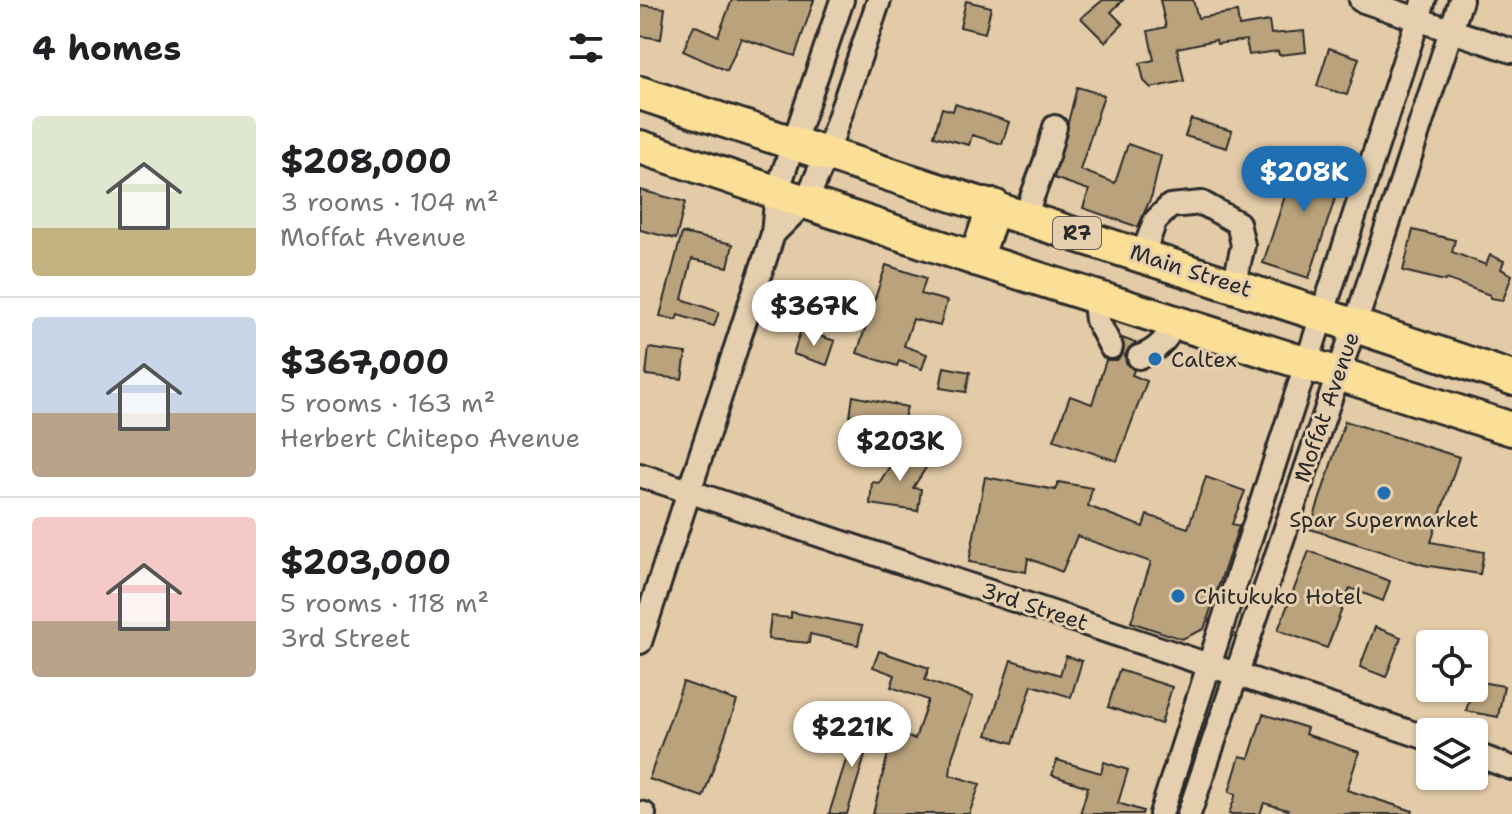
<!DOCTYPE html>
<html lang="en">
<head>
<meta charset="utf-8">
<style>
  body { margin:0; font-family:"Shantell Sans",sans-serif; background:#f6f6f6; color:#202124; height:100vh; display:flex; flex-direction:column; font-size:30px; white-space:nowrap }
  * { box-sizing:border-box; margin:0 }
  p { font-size:26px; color:#757577 }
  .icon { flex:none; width:44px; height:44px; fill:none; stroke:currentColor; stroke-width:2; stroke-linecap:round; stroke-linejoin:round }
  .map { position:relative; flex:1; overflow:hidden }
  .side { display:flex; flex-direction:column; background:#fff; width:640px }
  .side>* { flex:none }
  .controls { position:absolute; left:776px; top:630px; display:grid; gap:16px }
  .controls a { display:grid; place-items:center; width:72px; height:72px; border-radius:8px; background:#fff; box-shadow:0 2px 6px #0004; font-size:40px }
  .price { position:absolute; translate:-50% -68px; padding:0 18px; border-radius:28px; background:#fff; color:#222; font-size:26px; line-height:52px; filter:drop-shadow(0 2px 4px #0008) }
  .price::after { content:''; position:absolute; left:50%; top:48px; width:24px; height:18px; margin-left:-12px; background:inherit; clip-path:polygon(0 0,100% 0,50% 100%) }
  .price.current { background:#1f6fb2; color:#fff }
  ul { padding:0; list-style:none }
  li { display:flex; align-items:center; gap:24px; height:200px; padding:0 32px }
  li+li { border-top:2px solid #e0e0e0 }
  li span { display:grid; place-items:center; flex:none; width:224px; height:160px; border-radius:8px; color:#555 }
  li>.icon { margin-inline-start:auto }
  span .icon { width:96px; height:96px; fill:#fffc; stroke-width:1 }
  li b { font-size:34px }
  h2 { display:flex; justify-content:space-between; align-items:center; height:96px; padding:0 32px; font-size:34px }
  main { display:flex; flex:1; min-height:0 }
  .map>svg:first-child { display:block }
  .building { fill:#baa37c; stroke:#2b2b2b; stroke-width:2 }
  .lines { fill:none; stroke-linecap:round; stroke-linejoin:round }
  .minor-casing { stroke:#2b2b2b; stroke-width:28 }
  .highway-casing { stroke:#2b2b2b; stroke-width:38 }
  .minor { stroke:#e5cfae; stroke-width:22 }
  .highway { stroke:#fbdf96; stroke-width:32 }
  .poi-dot { fill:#1f6fb2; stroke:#e5cfae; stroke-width:3 }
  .labels { text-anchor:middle; stroke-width:6; stroke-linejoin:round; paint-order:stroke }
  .shield { fill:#e5cfae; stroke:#635c52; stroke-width:2 }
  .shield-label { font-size:20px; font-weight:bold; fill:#2b2b2b }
  .street-label { font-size:22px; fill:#2b2b2b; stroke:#e5cfae }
  .poi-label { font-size:22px; fill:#2b2b2b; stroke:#e5cfae; text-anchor:start }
</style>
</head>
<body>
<main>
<section class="side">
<h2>4 homes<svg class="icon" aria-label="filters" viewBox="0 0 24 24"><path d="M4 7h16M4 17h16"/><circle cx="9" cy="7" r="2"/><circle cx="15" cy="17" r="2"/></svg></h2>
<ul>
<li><span style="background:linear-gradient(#dfe7d0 70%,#c2b280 0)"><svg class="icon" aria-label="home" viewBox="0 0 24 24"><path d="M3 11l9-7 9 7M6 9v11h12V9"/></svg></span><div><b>$208,000</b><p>3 rooms · 104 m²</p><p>Moffat Avenue</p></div></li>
<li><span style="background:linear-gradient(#c9d6e8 60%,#b9a48a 0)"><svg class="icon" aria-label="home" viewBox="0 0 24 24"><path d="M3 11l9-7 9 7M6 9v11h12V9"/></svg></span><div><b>$367,000</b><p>5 rooms · 163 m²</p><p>Herbert Chitepo Avenue</p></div></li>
<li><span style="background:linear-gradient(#f6c9c9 65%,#b9a48a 0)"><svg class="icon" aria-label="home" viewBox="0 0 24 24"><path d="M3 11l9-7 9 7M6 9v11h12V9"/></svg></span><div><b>$203,000</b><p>5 rooms · 118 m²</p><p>3rd Street</p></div></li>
</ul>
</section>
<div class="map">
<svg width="872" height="814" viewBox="0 0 872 814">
  <rect width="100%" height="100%" fill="#e3cba8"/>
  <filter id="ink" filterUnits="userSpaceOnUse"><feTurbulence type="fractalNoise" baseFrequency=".0125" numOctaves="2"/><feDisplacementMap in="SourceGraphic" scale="16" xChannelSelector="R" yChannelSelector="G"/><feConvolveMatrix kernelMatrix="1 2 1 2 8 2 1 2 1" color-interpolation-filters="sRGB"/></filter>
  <g filter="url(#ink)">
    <g class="building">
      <path d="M92,0H174L155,56L101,38L87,71L43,51L54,25L78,36Z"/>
      <path d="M463,0H483L471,12L483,24L465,42L441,18Z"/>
      <path d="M520,0H553L558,18L597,12L599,26L629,21L631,34L664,31L666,52L639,55L638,51L609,55L606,40L577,44L576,40L537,48L544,81L511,88L504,81L500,63L514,60L508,31L526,27Z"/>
      <path d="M326,1L351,7L345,33L320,27Z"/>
      <path d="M0,5L25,8L21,39L0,36Z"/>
      <path d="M689,48L719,58L707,95L677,86Z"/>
      <path d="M437,87L464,95L440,170L475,183L488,144L521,156L512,195L498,227L443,208L449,190L414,178Z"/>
      <path d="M315,104L369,122L362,144L332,135L329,145L294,136L302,108L313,111Z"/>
      <path d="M551,119L592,131L587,148L545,136Z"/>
      <path d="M660,150L706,165L669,278L623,263Z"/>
      <path d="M0,190L45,202L36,239L0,230Z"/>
      <path d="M773,230L815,240L812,252L846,265L850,255L864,261L861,269L872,275L863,300L850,298V295L806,279L805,281L763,271Z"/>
      <path d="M42,233L93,244L88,267L52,259L42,299L79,312L74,326L38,315L36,320L20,316Z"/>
      <path d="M246,265L286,278L281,294L307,301L300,326L273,319L264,346L287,354L282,369L259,361L257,366L217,353Z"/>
      <path d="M161,330L195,341L187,365L153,354Z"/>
      <path d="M482,338L496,343L489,348L485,356L486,363L494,370L492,375L507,381L477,461L414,440L430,396L452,404L466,360H477L483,354Z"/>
      <path d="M9,348L46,353L42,379L6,375Z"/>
      <path d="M304,367L330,372L326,392L300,388Z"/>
      <path d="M213,396L267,407L262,425L210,417Z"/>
      <path d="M705,421L819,457L791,542L844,552L840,574L784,565L670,529Z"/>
      <path d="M263,446L289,463L273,488L281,489L278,511L230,504L232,482L239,483Z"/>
      <path d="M345,477L416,490L418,482L452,488L448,506L503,527L507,515L548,528L566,477L605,491L592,524L599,526L564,629L542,639L491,622L511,562L437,536L422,572L388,558L386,572L329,562Z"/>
      <path d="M669,551L750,581L743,601L710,588L687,648L638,630Z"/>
      <path d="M151,612L222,626L218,645L170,634L169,643L128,639L131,616L151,618Z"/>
      <path d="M735,627L761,637L746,677L720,667Z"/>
      <path d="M239,651L289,668L285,680L333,697L312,758L310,775L340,784L329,814H233L253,733L275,739L288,700L251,687L255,675L233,667Z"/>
      <path d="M426,656L442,661L431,697L392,685L373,743L347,735L371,660L420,675Z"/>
      <path d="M479,670L532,687L521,724L468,707Z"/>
      <path d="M834,681L864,686L858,717L826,711Z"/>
      <path d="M43,682L97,701L63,797L9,779Z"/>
      <path d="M623,714L667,728L665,734L719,752L707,790L773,811L772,814H647L648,810L624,803L620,814H589L596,794L589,792L600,756L609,758Z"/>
      <path d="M218,722L234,727L207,814H189Z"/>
      <path d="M417,760L461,773L464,762L488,770L478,803L503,811L502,814H440L448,787L412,775Z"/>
    </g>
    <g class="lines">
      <g class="minor-casing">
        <g id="minor">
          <path d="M721,0L872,51"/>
          <path d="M385,216L406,160L415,127"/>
          <path d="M133,234L166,201L186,156L239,0"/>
          <path d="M503,254L515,221L530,206L562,203L598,223L603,245L594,285"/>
          <path d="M454,295L457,320L471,347"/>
          <path d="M499,357C518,351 526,339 537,322"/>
          <path d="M0,475L790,739"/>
          <path d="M0,642L133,234L137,192L202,0"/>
          <path d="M834,754L872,768"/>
          <path d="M0,813L4,814"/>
          <path d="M521,814L784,0"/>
          <path d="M549,814L715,325L821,0"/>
        </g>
      </g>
      <g class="highway-casing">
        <g id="highway">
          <path d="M0,93C290,189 582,280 872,378"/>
          <path d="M0,147L336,259L872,429"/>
          <path d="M336,259L354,206"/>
        </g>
      </g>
      <use href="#minor" class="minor"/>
      <use href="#highway" class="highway"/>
    </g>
  </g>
  <g class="poi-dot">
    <circle cx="515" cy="359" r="8"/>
    <circle cx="744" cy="493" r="8"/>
    <circle cx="538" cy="596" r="8"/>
  </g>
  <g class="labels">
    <rect class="shield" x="413" y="217" width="48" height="32" rx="6"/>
    <g class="shield-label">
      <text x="437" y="240">R7</text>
    </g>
    <g class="street-label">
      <text transform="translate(551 270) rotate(18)" y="8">Main Street</text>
      <text transform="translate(686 407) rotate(-71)" y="8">Moffat Avenue</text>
      <text transform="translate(395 606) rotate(18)" y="8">3rd Street</text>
    </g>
    <g class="poi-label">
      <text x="531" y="367">Caltex</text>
      <text x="744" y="527" text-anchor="middle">Spar Supermarket</text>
      <text x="554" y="604">Chitukuko Hotel</text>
    </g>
  </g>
</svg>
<div class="controls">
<a><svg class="icon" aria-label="locate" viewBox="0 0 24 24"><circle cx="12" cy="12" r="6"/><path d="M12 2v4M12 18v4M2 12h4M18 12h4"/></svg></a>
<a><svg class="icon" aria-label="layers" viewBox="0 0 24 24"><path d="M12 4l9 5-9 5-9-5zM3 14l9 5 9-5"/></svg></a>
</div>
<b class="price current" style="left:664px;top:214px">$208K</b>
<b class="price" style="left:174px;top:348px">$367K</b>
<b class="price" style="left:260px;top:483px">$203K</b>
<b class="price" style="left:212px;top:769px">$221K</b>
</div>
</main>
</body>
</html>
